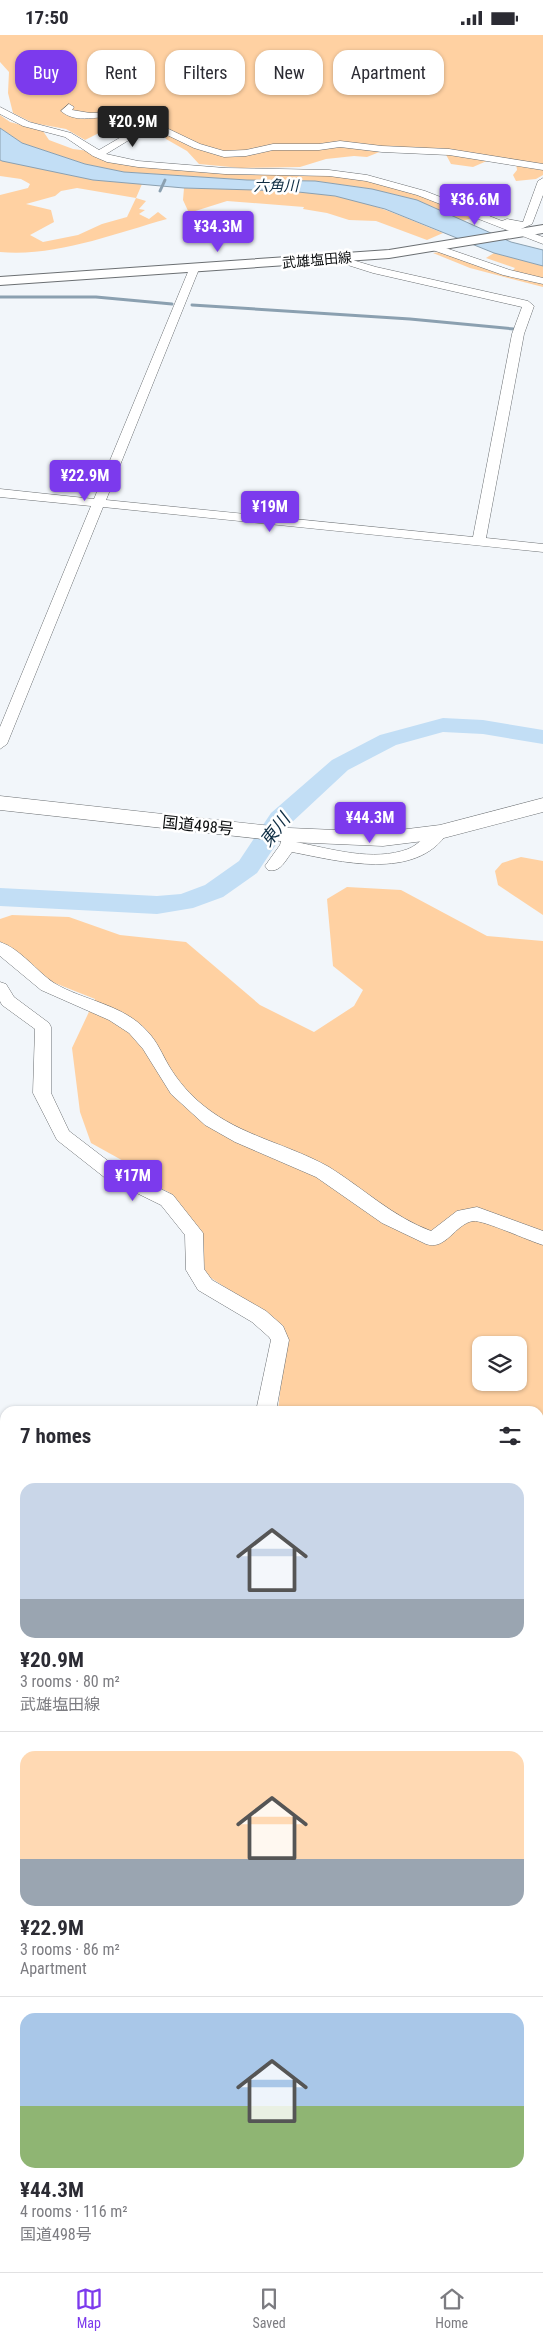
<!DOCTYPE html>
<html lang="en">
<head>
<meta charset="utf-8">
<style>
  body { margin:0; font-family:"Roboto Condensed","Noto Sans JP",sans-serif; background:#f2f2f3; color:#2b2b33; height:100vh; display:flex; flex-direction:column; font-size:19px; white-space:nowrap }
  * { box-sizing:border-box; margin:0 }
  p { font-size:16px; color:#7c7c81 }
  .icon { flex:none; width:28px; height:28px; fill:none; stroke:currentColor; stroke-width:2; stroke-linecap:round; stroke-linejoin:round }
  .map { position:relative; flex:1; overflow:hidden }
  .sheet { position:absolute; left:0px; top:1371px; width:544px; height:866px; display:flex; flex-direction:column; background:#fff; border-radius:15px 15px 0 0; box-shadow:0 1px 4px #0004 }
  .sheet>* { flex:none }
  .banner { position:absolute; left:15px; top:15px; width:514px; height:45px; display:flex; gap:10px }
  .fabs { position:absolute; left:472px; top:1301px; display:grid; gap:10px }
  .fabs a { display:grid; place-items:center; width:55px; height:55px; border-radius:10px; background:#fff; box-shadow:0 1px 4px #0004; font-size:25px }
  .price { position:absolute; translate:-50% -42px; padding:0 11px; border-radius:5px; background:#7c3aed; color:#fff; font-size:16px; line-height:32px; filter:drop-shadow(0 1px 2px #0008) }
  .price::after { content:''; position:absolute; left:50%; top:30px; width:15px; height:11px; margin-left:-8px; background:inherit; clip-path:polygon(0 0,100% 0,50% 100%) }
  .price.active { background:#222; color:#fff }
  ul { padding:0; list-style:none }
  li { display:grid; align-content:center; gap:10px; height:265px; padding:0 20px }
  li+li { border-top:1px solid #e1e1e2 }
  li span { display:grid; place-items:center; height:155px; border-radius:15px; color:#555 }
  li>.icon { margin-inline-start:auto }
  span .icon { width:90px; height:90px; fill:#fffc; stroke-width:1 }
  li b { font-size:21px }
  h2 { display:flex; justify-content:space-between; align-items:center; height:60px; padding:0 20px; font-size:21px }
  .pill { padding:0 18px; border-radius:15px; background:#fff; box-shadow:0 1px 4px #0004; font-size:18px; line-height:45px }
  .pill.active { background:#7c3aed; color:#fff }
  .status { display:flex; justify-content:space-between; align-items:center; height:35px; padding:0 25px; background:#fff; direction:ltr }
  .status svg { height:14px; fill:currentColor }
  .tab-bar { display:flex; justify-content:space-around; align-items:center; height:70px; border-top:1px solid #e1e1e2; background:#fff; font-size:14px; color:#7c7c81 }
  .tab-bar a { display:grid; justify-items:center; gap:2px }
  .tab-bar .active { color:#7c3aed }
  .map>svg:first-child { display:block }
  .green { fill:#ffd1a2; fill-rule:evenodd }
  .water { fill:#c2def5; stroke:#8ba0b0 }
  .lines { fill:none; stroke-linecap:round; stroke-linejoin:round }
  .stream-far1 { stroke:#8ba0b0; stroke-width:3 }
  .stream { stroke:#8ba0b0; stroke-width:6 }
  .river { fill:#c2def5; fill-rule:evenodd }
  .minor-casing { stroke:#6b6f72; stroke-width:1 }
  .major-casing { stroke:#6b6f72; stroke-width:2 }
  .highway-casing { stroke:#6b6f72; stroke-width:1 }
  .minor { fill:#fff; fill-rule:evenodd }
  .major { fill:#fff; fill-rule:evenodd }
  .highway { fill:#fff; fill-rule:evenodd }
  .labels { text-anchor:middle; stroke-width:5; stroke-linejoin:round; paint-order:stroke }
  .far-street-label { font-size:14px; fill:#0c0e0f; stroke:#fff }
  .far-water-label { font-size:15px; font-style:italic; fill:#0e2d43; stroke:#fff }
  .street-label { font-size:16px; fill:#0c0e0f; stroke:#fff }
  .water-label { font-size:18px; font-style:italic; fill:#0e2d43; stroke:#fff }
</style>
</head>
<body>
<div class="status"><b>17:50</b><svg viewBox="0 0 49 12"><path d="M0 12V9h3v3zM5 12V6h3v6zM10 12V3h3v9zM15 12V0h3v12zM26 1h20v11H26zM47 4h2v5h-2z"/></svg></div>
<div class="map">
<svg width="543" height="2237" viewBox="0 0 543 2237">
  <rect width="100%" height="100%" fill="#f2f6fa"/>
  <g class="green">
    <path d="M0,0H543V140L536,144L516,146L513,140L517,135L516,128L489,125L473,132L451,129L443,114H387L367,122L354,121L326,124L300,132L241,133L199,129L187,116L166,104L163,96L134,86L129,88L123,97L105,95L85,105L66,94L33,88L13,78L8,58L9,37L0,27Z"/>
    <path d="M0,80L10,87L43,96L49,105L73,114L89,116L97,123L138,131L322,139L361,144L420,159L475,182L463,186L416,165L372,154L315,146L247,145L124,137L85,129L22,108L0,93Z"/>
    <path d="M0,125L93,145L142,149L136,163L146,166L139,174L145,175L139,179L149,184L158,177L167,184C113,199 56,222 0,217V160L28,153L30,149L21,144L0,141ZM77,153L136,163L127,182L102,189L78,200L43,207L30,200L54,187L51,175L26,169L55,161L61,156Z"/>
    <path d="M184,153C234,154 285,153 334,161C372,167 408,184 443,198L427,205L376,186L349,185L327,178L303,174L304,172L227,166L189,178L183,165Z"/>
    <path d="M440,217L509,240L515,233L486,223L494,218L543,231V252L470,233L433,218Z"/>
    <path d="M521,822L543,826V880L498,850L495,836L502,828Z"/>
    <path d="M347,852L401,855L487,901L543,906V1541L539,1540V1376H278L286,1300L278,1287L205,1239L202,1197L169,1157L150,1149L154,1143L91,1108L80,1077L72,1013L95,964L52,947L0,907V884L12,880L69,882L120,900L186,907L260,970L314,997L354,971L363,955L333,931L327,864ZM481,1310H519V1348H481Z"/>
  </g>
  <path class="water" d="M0,93L22,108L85,129L124,137L247,145L315,146L372,154L417,165L511,207L543,215V231L494,218L385,174L335,161L289,156L184,153L93,145L2,126L0,125Z"/>
  <g class="lines">
    <g class="stream-far1">
      <path d="M160,156L165,145"/>
      <path d="M0,262H96L172,269"/>
      <path d="M192,270L410,284L514,294"/>
    </g>
    <path class="stream" d="M388,2232L389,2237"/>
    <path class="river" d="M443,683L483,685L543,695V709L483,699L443,697L396,710L348,735L289,790L257,838L223,862L193,873L157,879L0,871V853L157,861L181,859L205,850L239,826L271,778L332,725L380,700Z"/>
    <g class="minor-casing">
      <g id="minor">
        <path d="M69,69L74,72L72,75L90,78L133,77L200,109L224,116L246,115L273,109H319L340,106L382,111L449,114L543,129V135L449,120L382,117L340,112L319,115H273L246,121L224,122L194,113L165,99L148,97L134,102L106,119L138,126L225,133L329,135L367,140L425,156L502,186L507,184L523,187L538,146L543,143V160L532,189L521,194L543,202V209L417,160L366,146L329,141L225,139L138,132L107,127L93,121L65,102L23,91L0,79V72L29,87L71,98L99,115L128,98L149,92C142,88 134,83 127,82C107,77 79,92 61,76Z"/>
        <path d="M434,209L510,235L543,243V249L503,240L430,214L429,212Z"/>
        <path d="M339,221L376,232L528,266L534,271L524,299L486,503L543,509V517L103,472L7,709L0,714V692L91,471L0,462V454L94,464L190,232H198L199,234L106,465L473,502L512,299L522,272L373,238L335,226L334,224Z"/>
        <path d="M440,792L445,793L448,797C416,847 339,826 292,817C285,826 280,838 268,835L265,831L280,810L284,796H294L297,800L296,807C332,814 373,827 408,814C421,809 428,795 440,792Z"/>
        <path d="M0,907C21,914 36,936 54,948C84,966 123,969 147,996C157,1006 162,1019 169,1031C178,1046 190,1060 204,1071C241,1101 288,1109 329,1132C363,1153 393,1182 431,1196L457,1176L477,1172L543,1196V1210C529,1206 484,1185 473,1186C455,1189 446,1216 426,1209L382,1188L316,1142L235,1107L205,1090L171,1059L143,1014L129,998L109,985L41,955L0,921Z"/>
        <path d="M0,947L6,949L14,962L49,988L51,992V1058L69,1096L116,1132L173,1160L203,1198L204,1234L212,1245L266,1276L283,1291L289,1305L276,1376H256L271,1305L269,1302L252,1287L198,1255L186,1235L185,1200L161,1170L104,1142L57,1105L33,1058L35,994L2,970L0,966Z"/>
        <path d="M5,1574V1596L0,1598V1576Z"/>
        <path d="M0,1683L5,1685V1706L0,1705Z"/>
        <path d="M539,1752L543,1754V1777L539,1775Z"/>
        <path d="M5,1941V1983L0,1985V1943Z"/>
        <rect x="539" y="1952" width="4" height="24"/>
        <path d="M0,2211L5,2213V2232H17L15,2237H0Z"/>
        <path d="M241,2232H267L268,2237H242Z"/>
      </g>
    </g>
    <g class="major-casing">
      <path id="major" d="M543,190V198L389,223L0,250V242L389,215Z"/>
    </g>
    <g class="highway-casing">
      <path id="highway" d="M0,761L289,793L383,797L440,790L543,763V777L440,804L383,811L289,807L0,775Z"/>
    </g>
    <use href="#minor" class="minor"/>
    <use href="#major" class="major"/>
    <use href="#highway" class="highway"/>
  </g>
  <g class="labels">
    <g class="far-street-label">
      <text transform="translate(317 225) rotate(-5)" y="5">武雄塩田線</text>
    </g>
    <g class="far-water-label">
      <text x="276" y="156">六角川</text>
    </g>
    <g class="street-label">
      <text transform="translate(198 790) rotate(6)" y="6">国道498号</text>
    </g>
    <g class="water-label">
      <text transform="translate(275 795) rotate(-52)" y="6">東川</text>
    </g>
  </g>
</svg>
<div class="fabs">
<a><svg class="icon" aria-label="layers" viewBox="0 0 24 24"><path d="M12 4l9 5-9 5-9-5zM3 14l9 5 9-5"/></svg></a>
</div>
<b class="price active" style="left:133px;top:113px">¥20.9M</b>
<b class="price" style="left:475px;top:191px">¥36.6M</b>
<b class="price" style="left:218px;top:218px">¥34.3M</b>
<b class="price" style="left:85px;top:467px">¥22.9M</b>
<b class="price" style="left:270px;top:498px">¥19M</b>
<b class="price" style="left:370px;top:809px">¥44.3M</b>
<b class="price" style="left:133px;top:1167px">¥17M</b>
<div class="banner">
<a class="pill active">Buy</a>
<a class="pill">Rent</a>
<a class="pill">Filters</a>
<a class="pill">New</a>
<a class="pill">Apartment</a>
</div>
<section class="sheet">
<h2>7 homes<svg class="icon" aria-label="filters" viewBox="0 0 24 24"><path d="M4 7h16M4 17h16"/><circle cx="9" cy="7" r="2"/><circle cx="15" cy="17" r="2"/></svg></h2>
<ul>
<li><span style="background:linear-gradient(#c9d6e8 75%,#9aa5b1 0)"><svg class="icon" aria-label="home" viewBox="0 0 24 24"><path d="M3 11l9-7 9 7M6 9v11h12V9"/></svg></span><div><b>¥20.9M</b><p>3 rooms · 80 m²</p><p>武雄塩田線</p></div></li>
<li><span style="background:linear-gradient(#ffd9b3 70%,#9aa5b1 0)"><svg class="icon" aria-label="home" viewBox="0 0 24 24"><path d="M3 11l9-7 9 7M6 9v11h12V9"/></svg></span><div><b>¥22.9M</b><p>3 rooms · 86 m²</p><p>Apartment</p></div></li>
<li><span style="background:linear-gradient(#a9c7e8 60%,#8fb573 0)"><svg class="icon" aria-label="home" viewBox="0 0 24 24"><path d="M3 11l9-7 9 7M6 9v11h12V9"/></svg></span><div><b>¥44.3M</b><p>4 rooms · 116 m²</p><p>国道498号</p></div></li>
</ul>
</section>
</div>
<nav class="tab-bar">
<a class="active"><svg class="icon" aria-label="map" viewBox="0 0 24 24"><path d="M3 6l6-2 6 2 6-2v14l-6 2-6-2-6 2zM9 4v14M15 6v14"/></svg>Map</a>
<a><svg class="icon" aria-label="saved" viewBox="0 0 24 24"><path d="M7 4h10v16l-5-4-5 4z"/></svg>Saved</a>
<a><svg class="icon" aria-label="home" viewBox="0 0 24 24"><path d="M3 11l9-7 9 7M6 9v11h12V9"/></svg>Home</a>
</nav>
</body>
</html>
